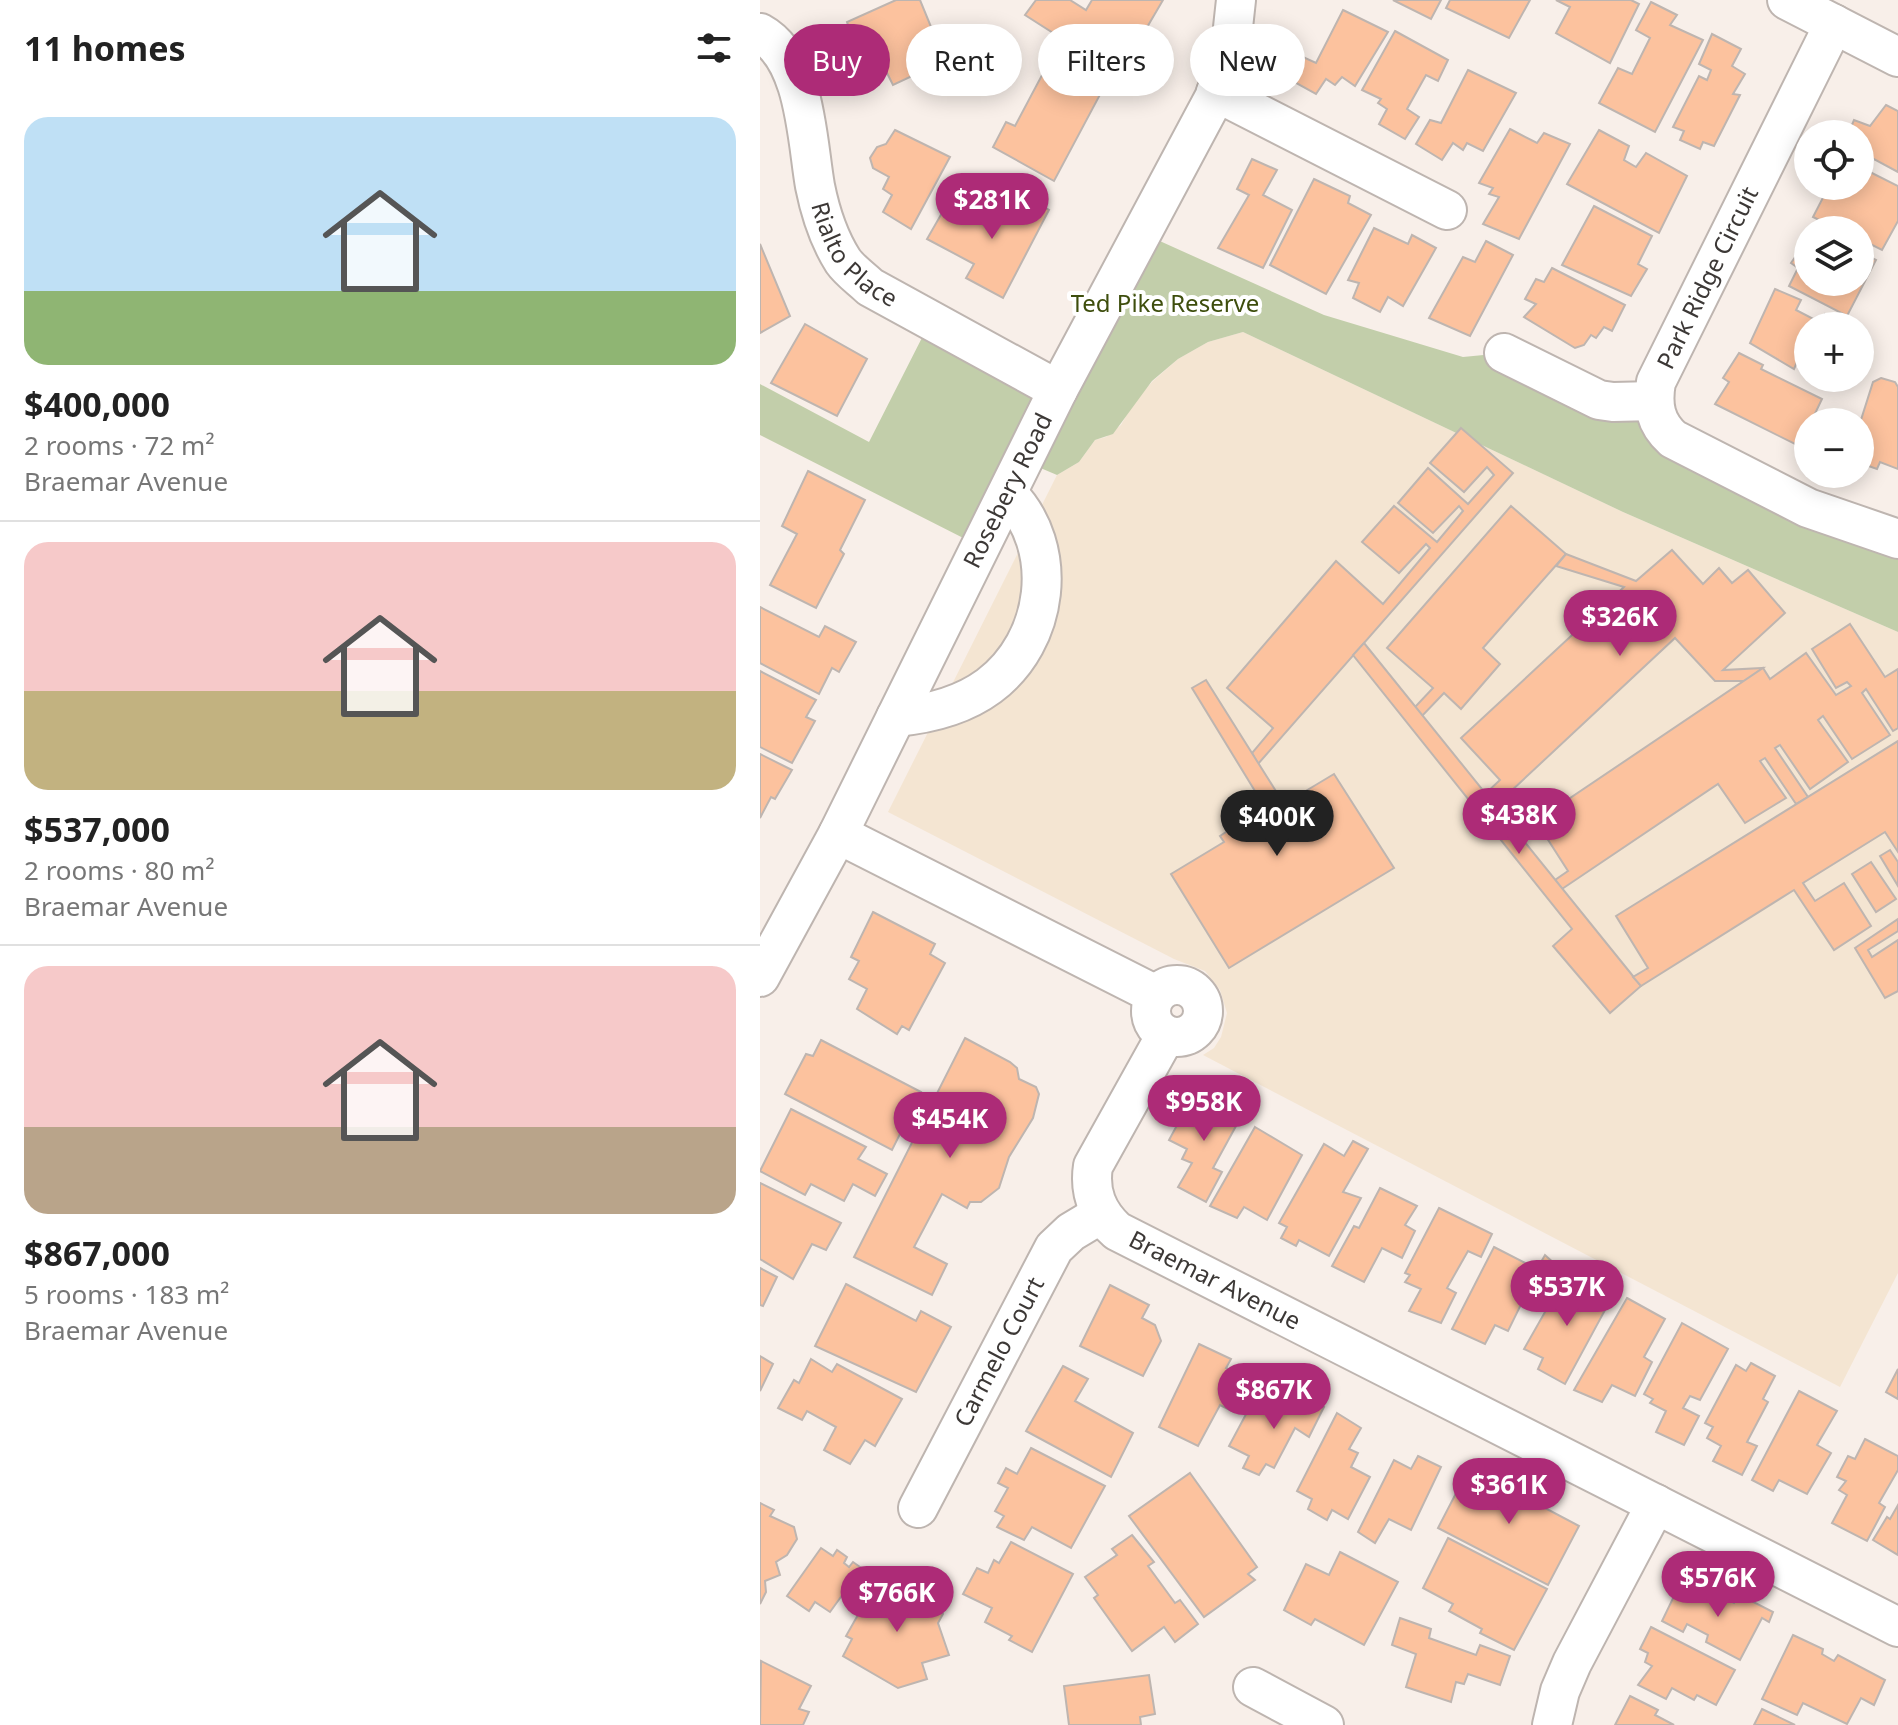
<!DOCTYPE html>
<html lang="en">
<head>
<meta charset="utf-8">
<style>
  body { margin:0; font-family:"Noto Sans",sans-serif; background:#f6f6f6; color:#222; height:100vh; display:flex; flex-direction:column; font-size:30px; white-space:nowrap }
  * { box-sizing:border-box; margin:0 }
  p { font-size:26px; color:#767676 }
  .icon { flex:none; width:44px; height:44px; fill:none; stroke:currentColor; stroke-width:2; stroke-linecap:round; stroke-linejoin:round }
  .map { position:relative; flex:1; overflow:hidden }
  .panel { display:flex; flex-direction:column; background:#fff; width:760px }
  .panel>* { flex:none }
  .top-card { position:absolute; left:24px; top:24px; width:760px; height:72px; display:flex; gap:16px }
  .fabs { position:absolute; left:1034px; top:120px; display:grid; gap:16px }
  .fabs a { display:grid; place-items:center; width:80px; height:80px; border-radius:50%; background:#fff; box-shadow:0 4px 20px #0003; font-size:40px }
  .price { position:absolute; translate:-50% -68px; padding:0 18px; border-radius:28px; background:#ad2b77; color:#fff; font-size:26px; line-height:52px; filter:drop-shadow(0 2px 4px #0008) }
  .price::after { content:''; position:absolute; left:50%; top:48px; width:24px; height:18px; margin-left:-12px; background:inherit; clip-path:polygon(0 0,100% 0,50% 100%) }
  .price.selected { background:#222; color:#fff }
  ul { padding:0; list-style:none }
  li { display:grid; align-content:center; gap:16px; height:424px; padding:0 24px }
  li+li { border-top:2px solid #e0e0e0 }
  li span { display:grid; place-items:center; height:248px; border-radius:24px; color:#555 }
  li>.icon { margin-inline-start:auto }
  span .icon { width:144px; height:144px; fill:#fffc; stroke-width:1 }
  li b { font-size:34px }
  h2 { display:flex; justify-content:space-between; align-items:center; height:96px; padding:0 24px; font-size:34px }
  .chip { padding:0 28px; border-radius:36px; background:#fff; box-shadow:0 4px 20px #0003; font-size:28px; line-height:72px }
  .chip.selected { background:#ad2b77; color:#fff }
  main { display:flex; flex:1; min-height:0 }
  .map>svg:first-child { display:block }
  .education { fill:#f4e5d2 }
  .green { fill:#c2ceaa }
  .building { fill:#fcc29e; stroke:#beb5b0; stroke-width:2 }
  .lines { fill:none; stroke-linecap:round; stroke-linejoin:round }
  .minor-casing { stroke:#beb5b0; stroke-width:42 }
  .minor { stroke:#fff; stroke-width:38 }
  .labels { text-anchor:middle; stroke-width:8; stroke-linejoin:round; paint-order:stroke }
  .street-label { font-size:24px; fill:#3c3836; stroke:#fff }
  .park-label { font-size:24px; fill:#3e4e0d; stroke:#fff }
</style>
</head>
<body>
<main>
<section class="panel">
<h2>11 homes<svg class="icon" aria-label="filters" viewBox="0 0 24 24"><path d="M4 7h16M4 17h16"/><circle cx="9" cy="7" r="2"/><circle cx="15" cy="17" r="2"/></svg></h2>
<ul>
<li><span style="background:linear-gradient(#bfe0f5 70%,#8fb573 0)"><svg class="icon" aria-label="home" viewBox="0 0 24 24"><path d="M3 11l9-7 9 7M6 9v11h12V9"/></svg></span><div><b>$400,000</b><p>2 rooms · 72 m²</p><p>Braemar Avenue</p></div></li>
<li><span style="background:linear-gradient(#f6c9c9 60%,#c2b280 0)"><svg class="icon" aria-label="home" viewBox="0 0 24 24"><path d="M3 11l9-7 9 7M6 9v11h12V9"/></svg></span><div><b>$537,000</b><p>2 rooms · 80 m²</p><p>Braemar Avenue</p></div></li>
<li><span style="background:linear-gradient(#f6c9c9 65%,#b9a48a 0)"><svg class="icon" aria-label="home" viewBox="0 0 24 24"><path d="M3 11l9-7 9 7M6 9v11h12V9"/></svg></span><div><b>$867,000</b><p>5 rooms · 183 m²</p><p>Braemar Avenue</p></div></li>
</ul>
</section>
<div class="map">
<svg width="1138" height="1725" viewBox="0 0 1138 1725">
  <rect width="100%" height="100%" fill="#f8efe9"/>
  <path class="education" d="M483,332L863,512L1138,632V1273L1080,1387L443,1055L454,1048L461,1037L467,1013L460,990L445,971L414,959L128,812L297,475L319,462L335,440L346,437L361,425L374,402L393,381L418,359L448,342Z"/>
  <path class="green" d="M382,233L564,315L703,357L744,353L894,408L1138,539V632L863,512L483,332L448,342L418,359L392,381L353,434L335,440L319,462L297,475L264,461L221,547L0,435V384L109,442L171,320L298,390Z"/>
  <g class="building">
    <path d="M136,0H160L183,56L180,63L133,85L126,71L117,73L107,48L98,53L87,22Z"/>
    <path d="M276,0H310L326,10L332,0H403L359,75L265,15Z"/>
    <path d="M633,0H681L671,19Z"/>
    <path d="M690,0H770L749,38L686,8Z"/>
    <path d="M796,0H871L879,4L850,63L796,33L810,7Z"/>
    <path d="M891,2L917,15L910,25L943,40L895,132L839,103L858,68L872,74L890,38L876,30Z"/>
    <path d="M583,10L628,32L595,86L582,77L575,85L566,79L556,94L527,78L543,57L556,63Z"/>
    <path d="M635,31L688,60L678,81L666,75L647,109L659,117L645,139L619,124L627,109L618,103L621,99L602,90Z"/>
    <path d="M952,34L981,49L972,66L985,74L973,94L980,95L954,146L943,142L940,149L920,140L924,131L913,127L939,76L947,80L951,70L939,64Z"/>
    <path d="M290,60L343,89L294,181L233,147L246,122L255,126Z"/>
    <path d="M708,70L756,93L723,151L707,143L703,150L693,143L682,160L656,144L670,120L681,123Z"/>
    <path d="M1126,105L1138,111V172L1114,159L1111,164L1100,159V134H1088L1094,120L1110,126Z"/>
    <path d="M750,129L777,143L784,133L810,144L759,239L723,224L739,197L729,194L733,188L719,183Z"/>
    <path d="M135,130L190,157L151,229L123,212L132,195L123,189L129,177L113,168L110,158L117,147L126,144Z"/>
    <path d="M839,130L869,146L864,160L876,167L886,153L927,176L899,233L807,184Z"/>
    <path d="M492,159L517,170L503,195L532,210L503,268L458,248L489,195L477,189Z"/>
    <path d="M1100,167L1138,186V221L1122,250L1100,239V230H1080L1053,217L1069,186H1100Z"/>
    <path d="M554,179L590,196L588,203L611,215L566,294L510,265Z"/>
    <path d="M254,190L289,210L243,298L206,278L214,264L167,239L186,206L232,229Z"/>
    <path d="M834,206L892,236L878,264L887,269L871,296L802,265Z"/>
    <path d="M614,228L648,244L652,235L676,248L643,306L628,297L620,312L593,298L599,283L588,280Z"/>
    <path d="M726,241L753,255L710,336L669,318L703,257L715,262Z"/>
    <path d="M0,244L30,316L0,333Z"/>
    <path d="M1048,249V282H1100V252L1116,260L1087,316L1029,286L1038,268L1031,263L1038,253L1045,256Z"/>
    <path d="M792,268L865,305L852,331L844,327L836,338L831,335L824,345L815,348L764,317L776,304L765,299L776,279L784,282Z"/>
    <path d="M1015,289L1041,300L1036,310L1059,322L1065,314L1091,325L1048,326V357L1041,353L1034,369L990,343Z"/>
    <path d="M45,324L107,359L77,416L11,383Z"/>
    <path d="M979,353L1003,365L1001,369L1062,399L1051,422H1048V428L1039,446L955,404L969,382L963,378Z"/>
    <path d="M1121,378L1135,382L1138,387V469L1120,462L1117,469L1100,463V423L1113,382Z"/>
    <path d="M701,428L753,473L498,764L492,753L513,728L467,688L576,561L623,604L670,548L666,544L639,573L602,542L634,506L677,542L703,511L699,506L673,533L638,503L668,468L708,504L734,475L727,467L704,492L670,463Z"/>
    <path d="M48,471L105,500L80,550L84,554L56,608L10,585L37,534L22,526Z"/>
    <path d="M751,506L806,554L723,648L740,664L701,709L684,693L662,716L655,707L673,688L627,648Z"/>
    <path d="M912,550L943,584L959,568L972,583L988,570L1025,613L963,670L1003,668L985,681H955L915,638L735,806L725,794L740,780L701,738L864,587L796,566L806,554L876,581Z"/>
    <path d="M0,607L59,637L65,626L96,642L79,672L72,668L59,694L0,663Z"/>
    <path d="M1090,624L1125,677L1138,669V728L1133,731L1106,689L1102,693L1130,735L1092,759L1063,716L1058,720L1088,762L1050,789L1020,745L1015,748L1048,797L1036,804L1005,758L1000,761L1026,798L985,823L958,784L802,889L795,880L808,871L776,821L1003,668L1010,679L1046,653L1076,695L1091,686L1087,682L1076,688L1052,649Z"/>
    <path d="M604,643L881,986L850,1013L793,946L812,929L593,655Z"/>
    <path d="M0,671L56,700L46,717L55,721L32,763L0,747Z"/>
    <path d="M446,680L524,804L574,774L634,868L469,968L411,874L464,842L460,836L490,816L495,823L509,814L432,688Z"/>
    <path d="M1138,741V852L1125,832L1043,883L1055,901L1084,883L1111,926L1074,950L1034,890L881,986L873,977L888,968L856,916Z"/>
    <path d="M0,754L32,770L15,799L11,797L0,818Z"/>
    <path d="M1130,850L1138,862V886L1120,856Z"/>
    <path d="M1111,862L1136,899L1116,912L1092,874Z"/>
    <path d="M113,912L175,944L170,954L185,963L149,1030L142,1026L137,1034L97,1009L107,989L89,979L99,961L91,957Z"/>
    <path d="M1138,919V931L1108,950L1112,957L1138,940V991L1125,998L1095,948Z"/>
    <path d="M205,1038L250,1062L257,1068L259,1079L276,1087L279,1094L273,1118L249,1157L239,1188L221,1202H210L207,1208L182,1194L154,1247L187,1264L172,1295L94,1257Z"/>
    <path d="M61,1040L161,1092L132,1150L25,1094L46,1054L53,1056Z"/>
    <path d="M433,1096L450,1106L455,1098L482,1115L453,1168L462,1172L446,1202L418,1187L432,1163L422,1159L427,1149L409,1140Z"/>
    <path d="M31,1109L106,1147L98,1159L127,1174L115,1196L93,1184L84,1201L51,1184L45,1195L0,1171Z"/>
    <path d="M495,1127L542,1155L507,1220L484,1207L477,1218L450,1206Z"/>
    <path d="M593,1141L608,1149L583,1192L601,1198L569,1256L539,1240L536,1246L521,1238L527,1227L519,1223L564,1144L584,1156Z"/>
    <path d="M0,1183L81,1223L66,1250L52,1244L33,1279L0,1259Z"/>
    <path d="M620,1188L657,1206L645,1225L655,1231L642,1258L622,1248L604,1282L572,1266L594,1226L599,1228Z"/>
    <path d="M679,1208L732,1234L721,1257L708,1251L687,1288L696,1293L681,1323L649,1311L661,1289L645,1282L650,1275L645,1273Z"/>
    <path d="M734,1247L777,1269L785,1255L796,1265L781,1291L770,1286L748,1331L735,1325L725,1344L692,1329Z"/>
    <path d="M0,1268L17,1277L3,1306L0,1305Z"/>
    <path d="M806,1275L851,1299L805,1384L778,1369L783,1358L764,1349Z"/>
    <path d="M86,1284L156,1321L161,1311L191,1327L156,1392L55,1346Z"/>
    <path d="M350,1285L389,1305L382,1318L395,1325L401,1341L383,1376L320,1346Z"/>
    <path d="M867,1298L905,1319L884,1357L892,1362L875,1396L852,1385L842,1402L814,1390Z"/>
    <path d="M922,1323L968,1349L940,1400L930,1396L923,1408L939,1416L924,1445L896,1432L906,1411L890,1403L893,1399L884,1394Z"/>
    <path d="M439,1344L471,1359L466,1368L491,1381L474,1412L460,1405L438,1446L399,1427Z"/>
    <path d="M0,1356L13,1364L0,1391Z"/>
    <path d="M51,1359L72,1372L77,1364L142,1399L115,1446L105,1440L90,1464L64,1450L76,1427L47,1411L42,1420L18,1408L34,1380L39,1383Z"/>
    <path d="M991,1363L1015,1376L1003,1399L1008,1402L987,1442L997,1446L982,1475L953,1461L961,1446L947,1438L953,1427L945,1423L976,1365L986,1371Z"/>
    <path d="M303,1366L328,1379L315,1401L373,1433L351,1477L266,1431Z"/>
    <path d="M1138,1369V1399L1126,1392Z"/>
    <path d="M534,1390L564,1407L549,1437L535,1428L514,1468L506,1464L499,1475L483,1468L489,1456L469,1446L491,1405L503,1412L509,1403L524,1412Z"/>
    <path d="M1039,1391L1077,1411L1057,1445L1071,1453L1047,1494L1019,1480L1013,1491L992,1480Z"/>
    <path d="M577,1413L601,1428L589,1449L598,1453L591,1467L610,1477L588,1519L572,1510L567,1520L548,1509L552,1499L537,1491Z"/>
    <path d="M1105,1439L1138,1456V1470L1119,1503L1125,1507L1107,1541L1072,1523L1087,1495L1079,1490L1086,1481L1077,1477L1088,1456L1095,1459Z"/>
    <path d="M271,1448L345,1486L311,1548L272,1527L264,1540L237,1527L244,1516L235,1511L248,1488L238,1483L246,1468L257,1474Z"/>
    <path d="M658,1456L681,1467L651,1530L629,1519L615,1543L598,1532L634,1460L651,1469Z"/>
    <path d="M707,1472L738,1488L745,1474L770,1488L766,1498L819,1526L788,1585L678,1528Z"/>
    <path d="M430,1473L497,1567L488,1574L495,1580L444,1617L369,1516Z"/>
    <path d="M0,1503L14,1510L10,1516L34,1527L37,1539L27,1555L16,1562L20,1575L5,1581L6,1592L0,1604Z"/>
    <path d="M1138,1505V1555L1113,1540L1127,1517L1130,1519Z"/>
    <path d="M372,1535L394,1562L388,1566L415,1603L420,1600L438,1624L415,1642L404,1627L372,1651L334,1598L338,1595L325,1577L357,1555L352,1549Z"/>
    <path d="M688,1538L787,1589L754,1650L720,1633L722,1629L689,1611L693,1604L663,1588Z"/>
    <path d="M251,1542L313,1574L272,1652L249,1640L252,1636L225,1622L232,1608L203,1594L217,1568L228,1573L234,1560L239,1563Z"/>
    <path d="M61,1548L73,1556L77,1550L87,1557L84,1563L89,1567L93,1562L117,1579L101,1604L83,1594L70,1612L55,1602L49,1611L27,1596Z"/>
    <path d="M580,1552L638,1582L604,1645L555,1619L551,1625L524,1610L546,1564L569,1575Z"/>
    <path d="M120,1576L147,1591L150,1585L178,1601L183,1614L178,1623L189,1655L162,1663L167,1679L138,1688L83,1656L92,1639L86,1636Z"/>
    <path d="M937,1584L974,1603L978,1594L1013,1612L1009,1622L1002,1618L980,1660L946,1642L948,1635L927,1624L923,1632L902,1621L917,1590L930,1596Z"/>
    <path d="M640,1618L671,1629L669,1638L716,1655L720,1645L750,1656L740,1685L708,1674L704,1684L696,1682L691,1702L646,1687L656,1654L632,1645Z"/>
    <path d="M891,1627L975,1670L956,1705L937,1695L934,1700L912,1688L906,1699L878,1685L892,1666L885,1662L888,1653L880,1649Z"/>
    <path d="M1033,1635L1063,1649L1062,1654L1074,1661L1078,1655L1125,1680L1114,1705L1101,1698L1087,1724L1043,1703L1037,1715L1002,1699Z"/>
    <path d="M1,1661L51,1686L39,1709L49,1712L43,1725H0Z"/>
    <path d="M389,1675L395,1714L380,1717L381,1725H309L304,1686Z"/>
    <path d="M870,1696L898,1710L895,1715L914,1725H855Z"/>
    <path d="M1002,1709L1035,1725H994Z"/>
  </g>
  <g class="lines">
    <g class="minor-casing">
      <g id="minor">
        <path d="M1027,0L1138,57"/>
        <path d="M1074,24L896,382C892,405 895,423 913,439L1048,508L1138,539"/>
        <path id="s1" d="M0,33C46,58 47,141 55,186C60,211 69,239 83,261C90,271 102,279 110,287L298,390"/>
        <path d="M456,92L687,210"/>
        <path d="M744,353L839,400L853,402L894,401"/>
        <path d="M136,717C169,714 202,706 229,686C289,641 301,548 248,494"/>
        <path d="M78,834L396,995"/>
        <path id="s2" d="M0,977L78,834L298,390L454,98L470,55L476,0"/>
        <circle cx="417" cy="1011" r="26"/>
        <path id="s3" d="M406,1035L333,1166C329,1192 337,1213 357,1231L1138,1627"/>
        <path id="s4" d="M158,1508L294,1248L311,1232L341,1214"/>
        <path d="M493,1687L564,1725"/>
        <path d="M792,1725L800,1691L812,1663L896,1504"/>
      </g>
    </g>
    <use href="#minor" class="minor"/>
  </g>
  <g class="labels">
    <g class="street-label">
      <text dy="8" stroke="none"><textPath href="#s1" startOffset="250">Rialto Place</textPath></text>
      <text transform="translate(948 278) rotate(-64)" y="8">Park Ridge Circuit</text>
      <text dy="8" stroke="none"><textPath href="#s2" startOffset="546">Rosebery Road</textPath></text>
      <text dy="8" stroke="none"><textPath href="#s3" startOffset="332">Braemar Avenue</textPath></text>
      <text dy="8" stroke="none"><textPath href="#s4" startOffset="176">Carmelo Court</textPath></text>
    </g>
    <g class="park-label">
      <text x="405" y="312">Ted Pike Reserve</text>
    </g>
  </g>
</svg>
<div class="fabs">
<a><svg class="icon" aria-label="locate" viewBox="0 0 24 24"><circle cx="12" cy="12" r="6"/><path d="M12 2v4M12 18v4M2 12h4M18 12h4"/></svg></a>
<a><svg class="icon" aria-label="layers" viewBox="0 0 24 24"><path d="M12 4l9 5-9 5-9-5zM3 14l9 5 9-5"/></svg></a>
<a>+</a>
<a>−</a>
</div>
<b class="price" style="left:232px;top:241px">$281K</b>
<b class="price" style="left:860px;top:658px">$326K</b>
<b class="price" style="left:759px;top:856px">$438K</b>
<b class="price selected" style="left:517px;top:858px">$400K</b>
<b class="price" style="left:444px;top:1143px">$958K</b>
<b class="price" style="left:190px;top:1160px">$454K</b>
<b class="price" style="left:807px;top:1328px">$537K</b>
<b class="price" style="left:514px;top:1431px">$867K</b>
<b class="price" style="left:749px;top:1526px">$361K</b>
<b class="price" style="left:958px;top:1619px">$576K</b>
<b class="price" style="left:137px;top:1634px">$766K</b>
<div class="top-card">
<a class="chip selected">Buy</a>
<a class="chip">Rent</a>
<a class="chip">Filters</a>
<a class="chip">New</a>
</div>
</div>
</main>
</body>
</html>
